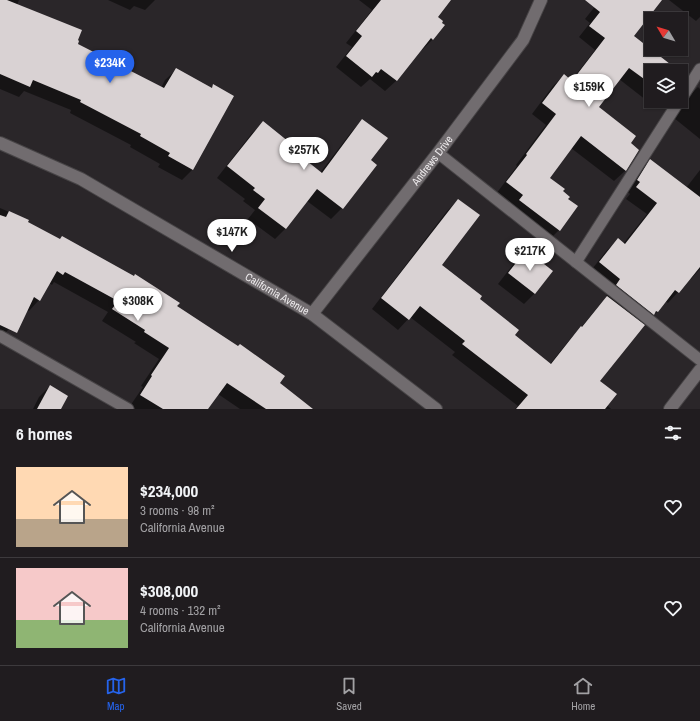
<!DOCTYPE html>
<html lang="en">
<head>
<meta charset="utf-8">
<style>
  body { margin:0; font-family:"Archivo Narrow",sans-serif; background:#2d292c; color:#f1f3f6; height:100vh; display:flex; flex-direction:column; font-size:15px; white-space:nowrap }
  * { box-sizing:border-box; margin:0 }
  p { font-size:13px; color:#a2a1a4 }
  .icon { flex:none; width:22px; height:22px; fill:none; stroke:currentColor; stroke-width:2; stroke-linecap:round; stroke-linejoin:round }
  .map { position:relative; height:409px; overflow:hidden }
  .sheet { display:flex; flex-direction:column; background:#201c1f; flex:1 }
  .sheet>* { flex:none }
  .needle { width:26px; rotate:308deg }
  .buttons { position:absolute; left:644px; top:12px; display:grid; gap:8px }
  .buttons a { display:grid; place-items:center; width:44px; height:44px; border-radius:0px; background:#201c1f; box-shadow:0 1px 3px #0004,0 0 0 1px #3d3a3d; font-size:20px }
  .price { position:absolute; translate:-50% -34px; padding:0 9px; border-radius:14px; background:#fff; color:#222; font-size:13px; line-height:26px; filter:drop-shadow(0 1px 2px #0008) }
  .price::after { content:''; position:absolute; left:50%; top:24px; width:12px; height:9px; margin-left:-6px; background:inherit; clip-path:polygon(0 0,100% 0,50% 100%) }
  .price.on { background:#2563eb; color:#fff }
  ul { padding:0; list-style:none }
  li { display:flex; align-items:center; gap:12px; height:100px; padding:0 16px }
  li+li { border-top:1px solid #3d3a3d }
  li span { display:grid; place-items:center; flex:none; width:112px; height:80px; border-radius:0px; color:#555 }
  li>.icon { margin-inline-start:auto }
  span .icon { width:48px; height:48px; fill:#fffc; stroke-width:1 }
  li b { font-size:17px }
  h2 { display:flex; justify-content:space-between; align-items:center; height:48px; padding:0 16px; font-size:17px }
  .tab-bar { display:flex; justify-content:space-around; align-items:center; height:56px; border-top:1px solid #3d3a3d; background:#201c1f; font-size:11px; color:#a2a1a4 }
  .tab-bar a { display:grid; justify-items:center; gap:2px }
  .tab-bar .on { color:#2563eb }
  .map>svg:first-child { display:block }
  .shadow { fill:#0007 }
  .building { fill:#d9d2d3 }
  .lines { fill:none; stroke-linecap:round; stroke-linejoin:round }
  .lane-casing { stroke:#474446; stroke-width:13 }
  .street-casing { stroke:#474446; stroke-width:14 }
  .secondary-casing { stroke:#474446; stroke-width:14 }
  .lane { stroke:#716c6f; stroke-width:11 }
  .street { stroke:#716c6f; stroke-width:12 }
  .secondary { stroke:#716c6f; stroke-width:12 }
  .labels { text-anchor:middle; stroke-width:4; stroke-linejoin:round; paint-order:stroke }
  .street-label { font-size:11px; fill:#edeaec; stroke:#111011 }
</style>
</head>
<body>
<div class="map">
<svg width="700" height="409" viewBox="0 0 700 409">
  <rect width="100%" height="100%" fill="#2a2629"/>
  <g class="shadow">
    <path d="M0,0H19L17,5L77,44L161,88L165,80L176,70L211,89L214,86L192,170L182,180L158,167L160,164L130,147L131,145L70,113L71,110L24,91L19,97L0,89Z"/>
    <path d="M108,0H155L145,10L134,6L130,10Z"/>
    <path d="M359,0H449L436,17L433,39L422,50L421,49L396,81L385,91L370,79L361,87L336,67L352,47L346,43L372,10Z"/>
    <path d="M600,0H661L633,36L677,71H651V100L648,98L646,100L619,79L597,107L629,143L638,150L625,171L614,181L571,148L549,178L561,191L567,199L577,207L559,230L548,241L496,194L517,166L516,165L546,125L532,114L553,86L564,75L571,81L595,50L579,37L590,23L585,19Z"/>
    <path d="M669,0H700V17L696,21Z"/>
    <path d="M681,74L685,77L681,84Z"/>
    <path d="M698,87L700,89V139L674,118L687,98Z"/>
    <path d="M652,101H668L661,108Z"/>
    <path d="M363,120L370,160L375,165L342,208L331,219L307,201L285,229L275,239L248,219L255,210L243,201L245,199L217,178L252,133L263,123L285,145L320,173L352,131Z"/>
    <path d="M651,160L686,188L700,170V269L691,279L690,278L678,292L668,303L665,301L657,312L646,322H645L642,325L599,382L607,405L611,409H515L518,406L452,355L455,352L410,317L398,330L372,309L447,211L458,200L440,265L479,299L513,335L550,364L571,338L579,330L597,308L607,297L606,296L610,290L589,273L607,250L618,240L623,244L647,214L626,199L630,194L627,191L640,171Z"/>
    <path d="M0,208L28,220L27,222L176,306L278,383L311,409H240L218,394L207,409H135L130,406L143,387L141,386L159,359L134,343L136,342L102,321L108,312L54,282L52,285L49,283L39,300L29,311L27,310L22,320L11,331L9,329L0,338Z"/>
    <path d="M526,252L552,272L534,294L524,304L498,284L515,262Z"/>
    <path d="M50,386L60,409H33L39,397Z"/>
  </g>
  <g class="building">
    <path d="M0,0H7L82,30L78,40L79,41L78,44L164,88L176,68L212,88L213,84L234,96L193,170L168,156L170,153L140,136L141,134L80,102L81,100L33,80L30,87L0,74Z"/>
    <path d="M381,0H451L438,17L443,21L442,23L445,25L433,40L431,38L397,81L381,69L378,73L376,72L372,77L346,56L362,36L356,31Z"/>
    <path d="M585,0H662L634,36L679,71H651V84L629,68L599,107L636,136L631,143L639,150L626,171L581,136L550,178L565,189L563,191L570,197L568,199L578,206L560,231L519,200L523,195L506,182L527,155L526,154L556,114L542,103L564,74L572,81L605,38L589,26L600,12Z"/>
    <path d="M362,119L388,138L371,160L377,165L343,209L317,189L286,229L258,208L265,199L253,190L255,188L227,166L263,121L289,142L287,145L322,173Z"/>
    <path d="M650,159L700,197V267L679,293L675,290L658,312L656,311L654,315L616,285L620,279L599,262L618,238L625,244L657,203L636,187L640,182L637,180Z"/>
    <path d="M458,199L480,215L442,265L482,296L480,299L519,330L515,335L551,364L581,326L582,327L607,296L645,325L600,381L617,394L605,409H516L528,395L462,344L465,341L420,306L409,320L381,298Z"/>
    <path d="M9,211L29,220L28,222L60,239L62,236L134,276L135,274L180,303L177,306L238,346L240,344L285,376L280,383L313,409H266L227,383L208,409H163L140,395L152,376L151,375L169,348L144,332L145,330L112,309L118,301L65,272L63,275L57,271L40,301L34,297L17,333L0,325V215L6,217Z"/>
    <path d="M526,250L553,271L535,294L508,273Z"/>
    <path d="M50,385L68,396L61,409H37Z"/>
  </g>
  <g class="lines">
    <g class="lane-casing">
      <g id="lane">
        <path d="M681,99L700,69"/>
        <path d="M438,153L700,360"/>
        <path d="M576,262L679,101"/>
        <path d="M0,336L128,409"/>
      </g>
    </g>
    <g class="street-casing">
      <g id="street">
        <path id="s1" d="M312,314L438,153L523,40L541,0"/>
        <path d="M670,409L700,370"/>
      </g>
    </g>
    <g class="secondary-casing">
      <g id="secondary">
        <path id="s2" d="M0,143L81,179L312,314L436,409"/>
      </g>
    </g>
    <use href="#lane" class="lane"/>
    <use href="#street" class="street"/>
    <use href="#secondary" class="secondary"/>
  </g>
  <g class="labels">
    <g class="street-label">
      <text dy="4" stroke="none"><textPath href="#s1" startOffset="195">Andrews Drive</textPath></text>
      <text dy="4" stroke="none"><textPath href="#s2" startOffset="316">California Avenue</textPath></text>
    </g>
  </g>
</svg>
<div class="buttons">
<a><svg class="needle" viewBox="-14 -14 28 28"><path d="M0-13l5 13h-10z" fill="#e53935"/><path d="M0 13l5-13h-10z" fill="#a2a1a4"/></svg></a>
<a><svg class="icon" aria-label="layers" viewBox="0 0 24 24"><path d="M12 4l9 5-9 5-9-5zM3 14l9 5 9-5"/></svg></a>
</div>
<b class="price on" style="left:110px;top:84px">$234K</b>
<b class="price" style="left:589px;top:108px">$159K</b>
<b class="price" style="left:304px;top:171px">$257K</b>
<b class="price" style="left:232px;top:253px">$147K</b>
<b class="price" style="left:530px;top:272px">$217K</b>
<b class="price" style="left:138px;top:322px">$308K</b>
</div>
<section class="sheet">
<h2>6 homes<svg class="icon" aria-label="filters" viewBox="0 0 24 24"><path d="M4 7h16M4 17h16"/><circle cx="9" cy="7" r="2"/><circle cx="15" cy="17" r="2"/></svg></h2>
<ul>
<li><span style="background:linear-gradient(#ffd9b3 65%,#b9a48a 0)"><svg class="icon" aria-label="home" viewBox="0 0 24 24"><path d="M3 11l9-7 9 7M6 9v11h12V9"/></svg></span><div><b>$234,000</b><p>3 rooms · 98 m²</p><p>California Avenue</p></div><svg class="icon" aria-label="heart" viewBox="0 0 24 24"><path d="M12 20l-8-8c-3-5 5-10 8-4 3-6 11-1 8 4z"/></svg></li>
<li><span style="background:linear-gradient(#f6c9c9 65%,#8fb573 0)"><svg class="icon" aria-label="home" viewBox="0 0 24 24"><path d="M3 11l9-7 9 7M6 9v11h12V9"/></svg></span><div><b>$308,000</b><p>4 rooms · 132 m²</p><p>California Avenue</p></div><svg class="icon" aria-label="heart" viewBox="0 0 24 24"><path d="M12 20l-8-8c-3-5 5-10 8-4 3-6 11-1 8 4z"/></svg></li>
</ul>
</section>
<nav class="tab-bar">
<a class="on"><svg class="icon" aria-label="map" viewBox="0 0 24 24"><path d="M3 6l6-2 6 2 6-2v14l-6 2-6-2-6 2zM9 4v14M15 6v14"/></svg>Map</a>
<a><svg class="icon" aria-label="saved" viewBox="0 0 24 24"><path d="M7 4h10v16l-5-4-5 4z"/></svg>Saved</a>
<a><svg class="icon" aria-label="home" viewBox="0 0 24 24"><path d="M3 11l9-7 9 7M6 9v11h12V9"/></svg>Home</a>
</nav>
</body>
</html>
